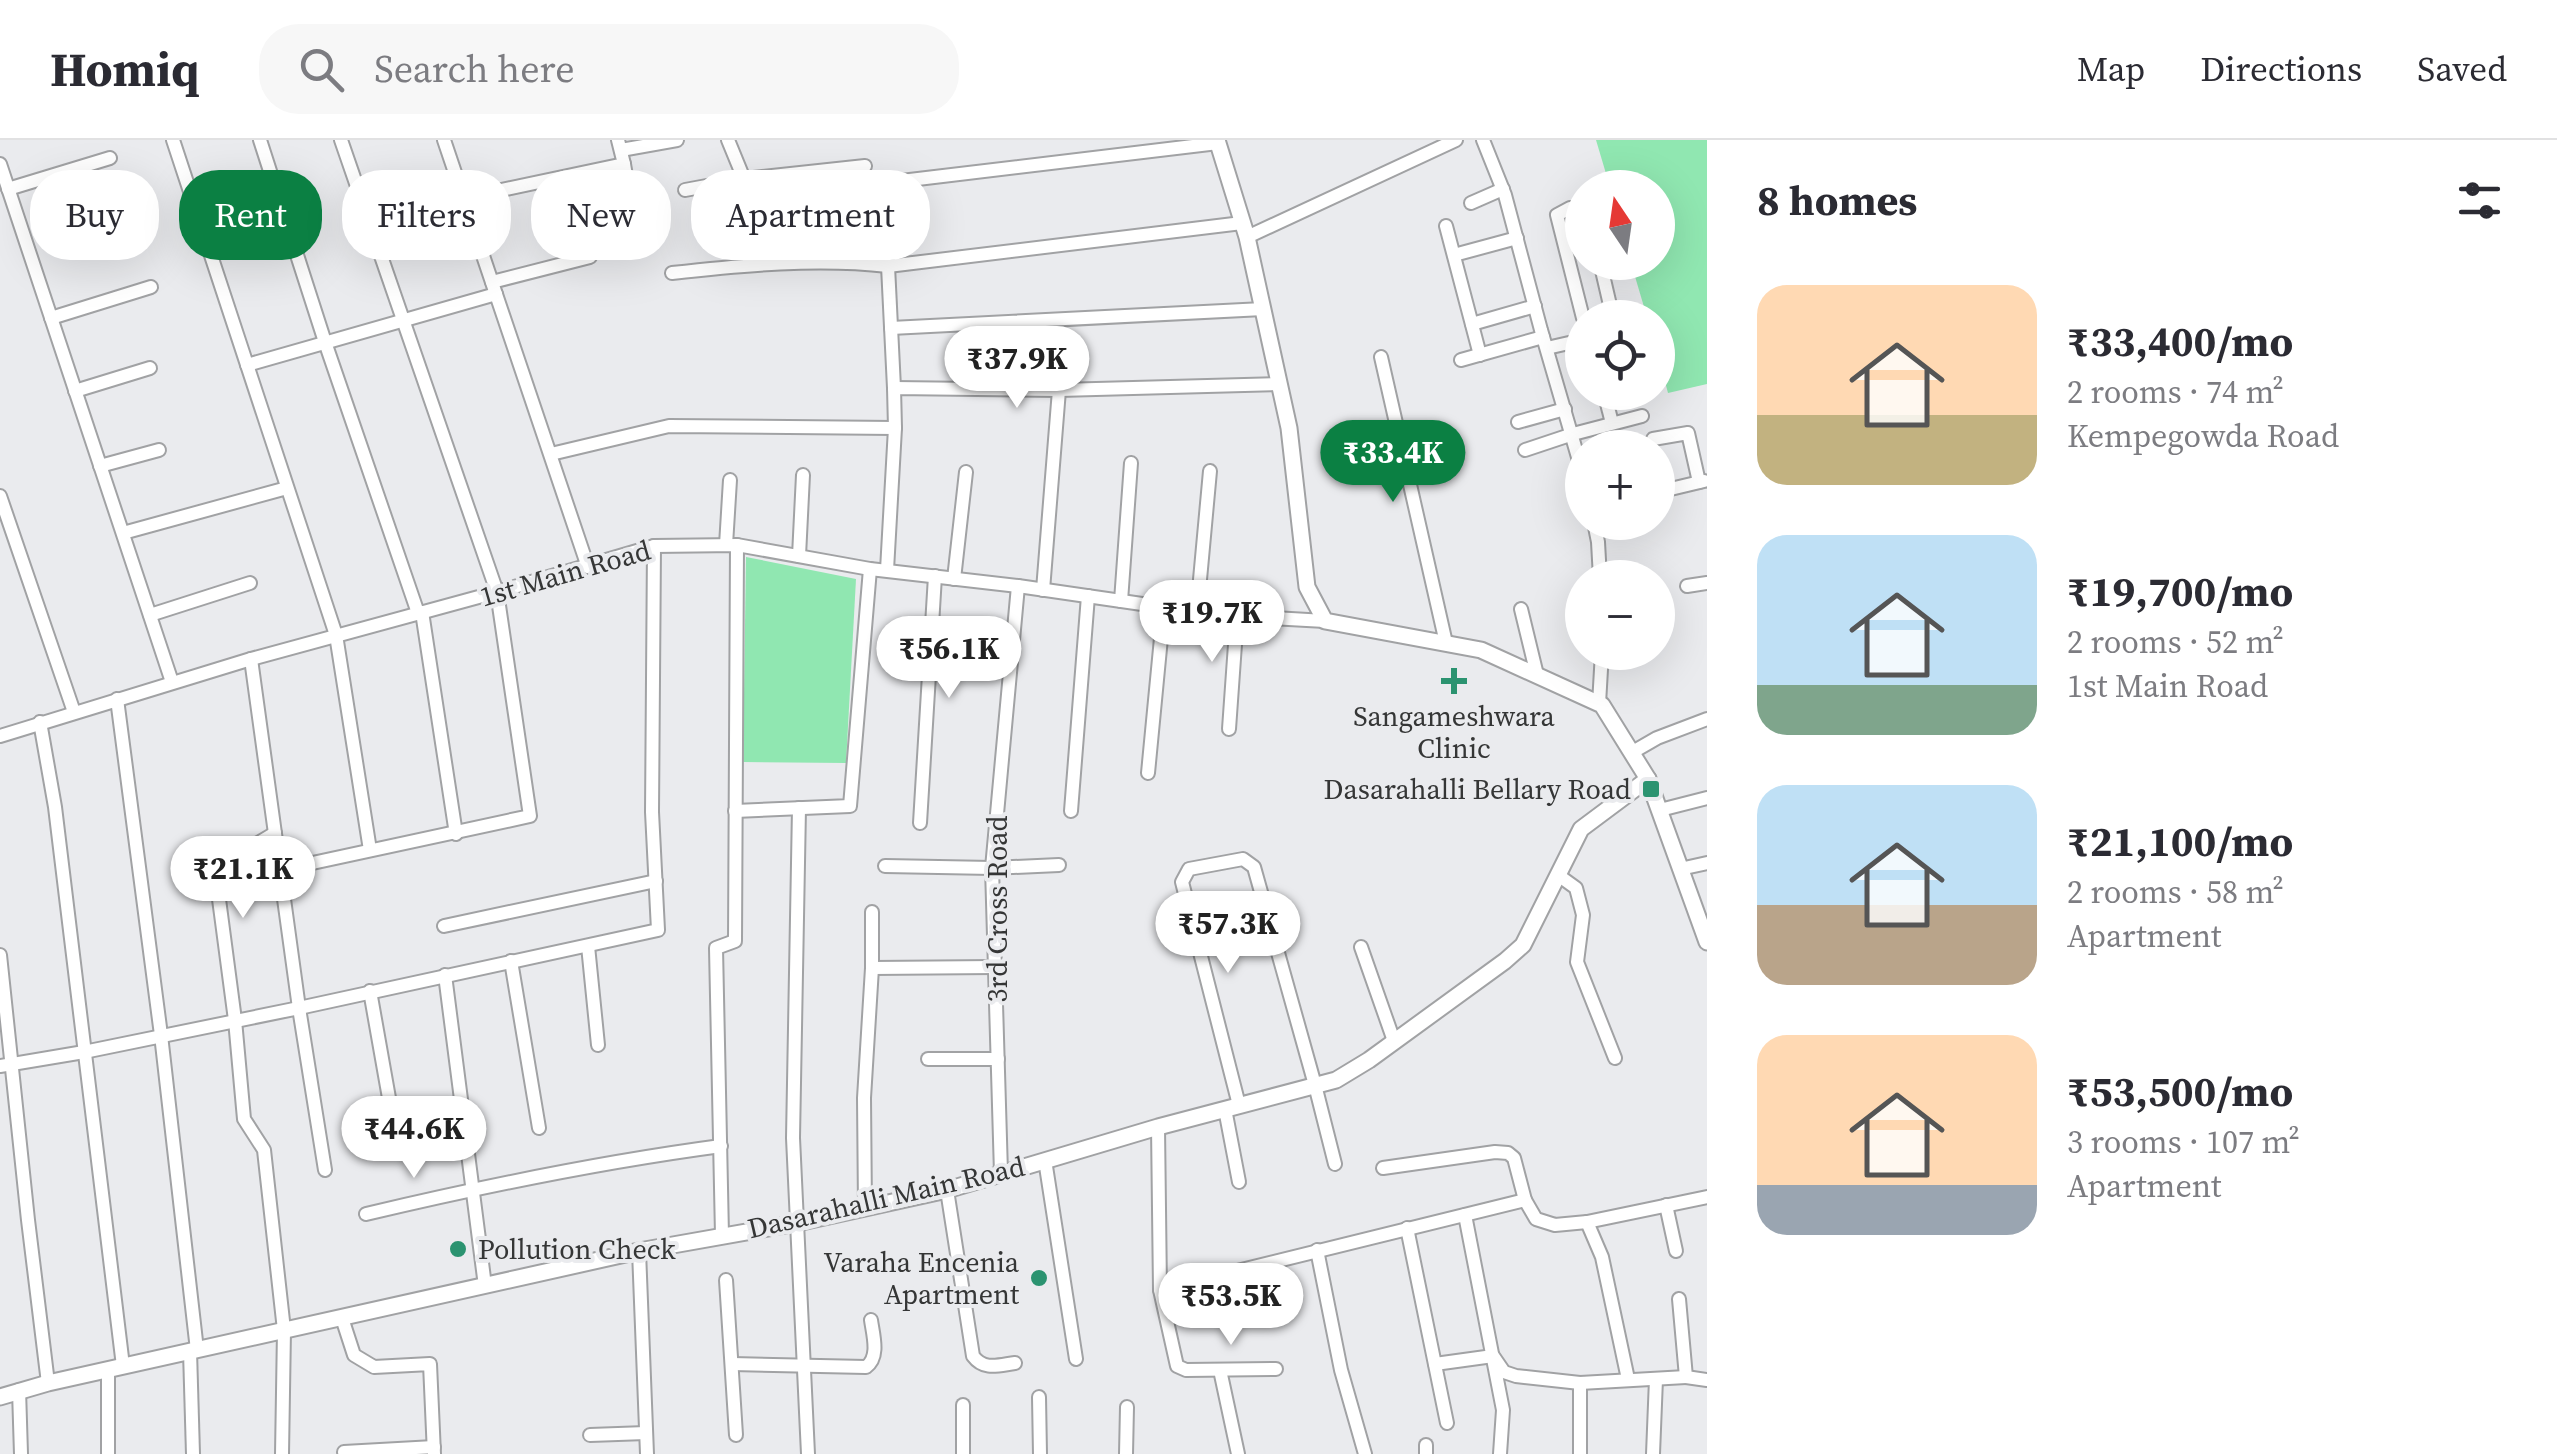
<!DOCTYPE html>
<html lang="en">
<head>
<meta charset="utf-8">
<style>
  body { margin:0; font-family:"Source Serif 4",serif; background:#f7f7f7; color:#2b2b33; height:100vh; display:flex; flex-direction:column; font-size:38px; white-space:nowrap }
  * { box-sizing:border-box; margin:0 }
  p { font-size:32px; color:#7c7c81 }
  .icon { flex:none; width:55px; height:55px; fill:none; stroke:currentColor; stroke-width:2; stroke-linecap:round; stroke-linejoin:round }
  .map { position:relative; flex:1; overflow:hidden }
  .side { display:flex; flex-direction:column; background:#fff; width:850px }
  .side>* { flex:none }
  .guide { position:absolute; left:30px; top:30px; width:950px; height:90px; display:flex; gap:20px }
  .needle { width:65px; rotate:347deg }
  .fabs { position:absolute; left:1565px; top:30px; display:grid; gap:20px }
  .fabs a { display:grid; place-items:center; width:110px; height:110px; border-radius:50%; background:#fff; box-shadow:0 10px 40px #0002; font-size:50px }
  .price { position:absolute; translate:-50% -85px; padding:0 22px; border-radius:35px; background:#fff; color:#222; font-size:32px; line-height:65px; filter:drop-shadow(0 2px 5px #0008) }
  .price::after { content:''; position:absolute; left:50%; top:60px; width:30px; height:22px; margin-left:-15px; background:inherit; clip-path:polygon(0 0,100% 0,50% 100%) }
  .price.selected { background:#0b8043; color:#fff }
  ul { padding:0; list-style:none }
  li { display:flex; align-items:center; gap:30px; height:250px; padding:0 50px }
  li span { display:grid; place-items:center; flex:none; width:280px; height:200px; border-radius:30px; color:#555 }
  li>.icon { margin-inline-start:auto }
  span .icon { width:120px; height:120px; fill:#fffc; stroke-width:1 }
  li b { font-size:42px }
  h2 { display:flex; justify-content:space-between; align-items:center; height:120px; padding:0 50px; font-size:42px }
  .pill { padding:0 35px; border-radius:40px; background:#fff; box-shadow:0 10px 40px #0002; font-size:35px; line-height:90px }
  .pill.selected { background:#0b8043; color:#fff }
  header { display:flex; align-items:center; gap:60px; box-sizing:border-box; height:140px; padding:0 50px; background:#fff; border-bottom:2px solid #e1e1e2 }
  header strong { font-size:48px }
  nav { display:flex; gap:55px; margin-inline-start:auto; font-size:35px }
  .search { width:700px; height:90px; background:#f7f7f7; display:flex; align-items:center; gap:25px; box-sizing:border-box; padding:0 35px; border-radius:40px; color:#7c7c81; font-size:38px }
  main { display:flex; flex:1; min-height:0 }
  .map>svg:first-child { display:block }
  .green { fill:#90e7b1 }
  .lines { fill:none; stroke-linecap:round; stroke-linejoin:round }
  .minor-casing { stroke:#a1a2a4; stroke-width:16 }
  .tertiary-casing { stroke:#a1a2a4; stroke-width:19 }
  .minor { stroke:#fff; stroke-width:12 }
  .tertiary { stroke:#fff; stroke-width:15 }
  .poi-dot { fill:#2b9370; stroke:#eaebee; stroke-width:4 }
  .labels { text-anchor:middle; stroke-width:8; stroke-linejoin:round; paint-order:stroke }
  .street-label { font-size:28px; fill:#353636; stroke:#eaebee }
  .poi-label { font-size:28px; fill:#353636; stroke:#eaebee; text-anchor:end }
</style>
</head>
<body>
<header>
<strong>Homiq</strong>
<div class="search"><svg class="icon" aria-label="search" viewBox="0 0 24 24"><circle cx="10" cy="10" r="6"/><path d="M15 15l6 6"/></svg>Search here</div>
<nav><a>Map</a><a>Directions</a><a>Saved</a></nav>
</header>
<main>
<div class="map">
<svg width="1707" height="1314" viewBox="0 0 1707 1314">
  <rect width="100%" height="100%" fill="#eaebee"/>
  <g class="green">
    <path d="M1596,0H1707V244L1668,253L1658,215V178L1647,177L1631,123L1658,122V48L1610,47Z"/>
    <path d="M746,417L856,439L846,623L743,622Z"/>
  </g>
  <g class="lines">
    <g class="minor-casing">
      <g id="minor">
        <path d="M173,0L336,495L370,710"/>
        <path d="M260,0L325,202L418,473"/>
        <path d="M444,0L588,427"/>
        <path d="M728,0L744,39L865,26"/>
        <path d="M1483,0L1505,55L1541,190L1582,331"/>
        <path d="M621,10L677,0"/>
        <path d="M0,24L172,542"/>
        <path d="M624,24L632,70"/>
        <path d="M876,44L1218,3"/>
        <path d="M8,49L110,18"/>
        <path d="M685,50L744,39"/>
        <path d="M464,58L624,24L618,0"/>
        <path d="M1471,63L1503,49"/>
        <path d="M1582,69L1570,68L1557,75L1583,178"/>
        <path d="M1446,86L1480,215"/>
        <path d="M1247,97L1456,0"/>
        <path d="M1454,115L1517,98"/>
        <path d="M1600,122L1613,178"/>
        <path d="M888,126L894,248"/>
        <path d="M672,133C743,125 817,118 888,126L1242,83"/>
        <path d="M492,142L590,117"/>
        <path d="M51,178L151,147"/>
        <path d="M1472,184L1535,166"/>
        <path d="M891,188L1263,169"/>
        <path d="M1547,208L1582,200"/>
        <path d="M1381,217L1446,503"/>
        <path d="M1461,220L1543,197"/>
        <path d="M247,225L496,154"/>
        <path d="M75,251L150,228"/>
        <path d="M1604,252L1612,283"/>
        <path d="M1518,282L1565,269"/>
        <path d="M1653,299L1688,293L1699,342"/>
        <path d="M1525,310L1573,294L1642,276"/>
        <path d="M551,314L669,286L895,288"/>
        <path d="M100,326L159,310"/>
        <path d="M1658,352L1704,341"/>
        <path d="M0,356L74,572"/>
        <path d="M1594,382L1598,402L1600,438"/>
        <path d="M123,393L287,348"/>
        <path d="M726,405L730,340"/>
        <path d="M799,416L803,335"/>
        <path d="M887,430L895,288L894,248L1059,250L1279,244"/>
        <path d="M954,439L966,332"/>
        <path d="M1687,446L1707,443"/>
        <path d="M1043,450L1059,250"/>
        <path d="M1121,461L1131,323"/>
        <path d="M1521,469L1537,535"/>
        <path d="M422,472L456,694"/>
        <path d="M1197,472L1210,331"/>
        <path d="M150,475L250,443"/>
        <path d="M251,519L299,868L325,1030"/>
        <path d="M117,559L161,895L197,1210"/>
        <path d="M1599,564L1602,512"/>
        <path d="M40,582L55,667L123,1226"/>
        <path d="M1229,589L1237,476"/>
        <path d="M0,596L251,519L497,452L654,406L737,405L870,429L1018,446L1197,472L1237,476L1325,481"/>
        <path d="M1631,613L1657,598L1707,579"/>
        <path d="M1148,633L1164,467"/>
        <path d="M799,668L793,998L808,1314"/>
        <path d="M1660,670L1707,658"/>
        <path d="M735,671L850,666L870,429"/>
        <path d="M1071,671L1088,456"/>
        <path d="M920,683L935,436"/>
        <path d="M275,693L215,729L235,880L244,979L264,1010L284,1190L282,1314"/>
        <path d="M885,726L992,728L1059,725"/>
        <path d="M1680,729L1707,723"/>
        <path d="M280,730L530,676L497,452L341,0"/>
        <path d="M1558,735L1576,748L1583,775L1577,822L1615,918"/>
        <path d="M444,786L656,741"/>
        <path d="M588,806L598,905"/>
        <path d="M1361,807L1394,901"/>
        <path d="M0,815L28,1080L48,1243"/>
        <path d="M511,821L539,988"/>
        <path d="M872,828L995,827"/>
        <path d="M445,835L485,1146"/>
        <path d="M370,851L389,958"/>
        <path d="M928,919H998"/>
        <path d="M0,926L84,912L299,868L658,790L652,672L654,406"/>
        <path d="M1239,965L1182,742L1189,729L1243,719L1254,727L1315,945L1335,1024"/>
        <path d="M1225,969L1239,1042"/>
        <path d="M1158,987L1160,1150L1525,1060L1536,1079L1555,1085L1587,1082L1707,1057"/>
        <path d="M1045,1020L1076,1219"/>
        <path d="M1383,1028L1495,1012L1508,1013L1514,1018L1525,1060"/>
        <path d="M1001,1033L992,728L1018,446"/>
        <path d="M947,1050L973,1216C984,1231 999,1225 1015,1223"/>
        <path d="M1666,1065L1676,1111"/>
        <path d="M865,1069L864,958L872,828V772"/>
        <path d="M366,1074C484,1046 601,1022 721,1006"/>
        <path d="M1465,1075L1503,1270L1500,1314"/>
        <path d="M1587,1082L1602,1117L1628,1239"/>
        <path d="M1407,1088L1447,1283"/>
        <path d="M722,1095L716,808L735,801L737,405"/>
        <path d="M1317,1110L1341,1230L1365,1314"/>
        <path d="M639,1111L647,1314"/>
        <path d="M726,1140L736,1295"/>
        <path d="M1160,1150L1177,1226L1186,1230L1276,1229"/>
        <path d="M1679,1159L1686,1237L1707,1240"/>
        <path d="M342,1178L354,1215L374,1227L430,1224L434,1314"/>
        <path d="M190,1211L193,1314"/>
        <path d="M732,1224L866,1227C880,1217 873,1195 871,1180"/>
        <path d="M1435,1224L1493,1216L1504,1232L1516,1236L1580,1243L1686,1237"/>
        <path d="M1220,1230L1238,1314"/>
        <path d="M19,1250L21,1314"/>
        <path d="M1039,1257L1040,1314"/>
        <path d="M963,1265V1314"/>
        <path d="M590,1295L646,1293"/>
        <path d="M344,1312L434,1307"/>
        <path d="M108,1314V1230"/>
        <path d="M1126,1314L1127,1267"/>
        <path d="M1426,1314V1305"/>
        <path d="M1580,1314V1243"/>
        <path d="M1653,1314L1656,1239"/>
      </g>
    </g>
    <g class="tertiary-casing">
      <g id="tertiary">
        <path d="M1217,0L1247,97L1289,288L1307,447L1325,481L1481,510L1602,565L1648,639L1707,802"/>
        <path d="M0,1257L48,1243L639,1111L797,1083L947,1050L1158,987L1336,940L1369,920L1505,821L1523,805L1581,689L1648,639"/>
      </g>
    </g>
    <use href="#minor" class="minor"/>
    <use href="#tertiary" class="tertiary"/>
  </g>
  <g class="poi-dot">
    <path d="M1449 526h10v10h10v10h-10v10h-10v-10h-10v-10h10z"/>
    <rect x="1641" y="639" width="20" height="20" rx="5"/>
    <circle cx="458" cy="1109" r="10"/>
    <circle cx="1039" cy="1138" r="10"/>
  </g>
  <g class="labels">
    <g class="street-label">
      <text transform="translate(565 433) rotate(-16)" y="10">1st Main Road</text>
      <text transform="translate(997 769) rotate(-90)" y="10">3rd Cross Road</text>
      <text transform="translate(886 1057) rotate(-13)" y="10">Dasarahalli Main Road</text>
    </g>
    <g class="poi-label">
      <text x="1454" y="586" text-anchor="middle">Sangameshwara<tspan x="1454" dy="32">Clinic</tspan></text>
      <text x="1631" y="659">Dasarahalli Bellary Road</text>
      <text x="478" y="1119" text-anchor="start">Pollution Check</text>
      <text x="1019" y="1132">Varaha Encenia<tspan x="1019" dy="32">Apartment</tspan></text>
    </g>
  </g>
</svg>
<div class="fabs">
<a><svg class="needle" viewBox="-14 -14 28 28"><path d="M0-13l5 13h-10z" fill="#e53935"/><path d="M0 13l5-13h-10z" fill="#7c7c81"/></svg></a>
<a><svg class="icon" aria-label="locate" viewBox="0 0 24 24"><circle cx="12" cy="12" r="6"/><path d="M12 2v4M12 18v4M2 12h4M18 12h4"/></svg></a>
<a>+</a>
<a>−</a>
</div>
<b class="price" style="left:1017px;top:271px">₹37.9K</b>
<b class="price selected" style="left:1393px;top:365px">₹33.4K</b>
<b class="price" style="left:1212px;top:525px">₹19.7K</b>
<b class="price" style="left:949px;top:561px">₹56.1K</b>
<b class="price" style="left:243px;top:781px">₹21.1K</b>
<b class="price" style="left:1228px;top:836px">₹57.3K</b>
<b class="price" style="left:414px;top:1041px">₹44.6K</b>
<b class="price" style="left:1231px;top:1208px">₹53.5K</b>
<div class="guide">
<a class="pill">Buy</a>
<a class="pill selected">Rent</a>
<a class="pill">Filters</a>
<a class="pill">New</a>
<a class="pill">Apartment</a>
</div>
</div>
<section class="side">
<h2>8 homes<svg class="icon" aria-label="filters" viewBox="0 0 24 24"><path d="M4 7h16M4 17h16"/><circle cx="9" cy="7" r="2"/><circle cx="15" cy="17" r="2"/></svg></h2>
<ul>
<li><span style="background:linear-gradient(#ffd9b3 65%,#c2b280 0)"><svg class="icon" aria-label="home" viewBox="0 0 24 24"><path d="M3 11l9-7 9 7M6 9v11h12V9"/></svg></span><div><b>₹33,400/mo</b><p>2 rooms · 74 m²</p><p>Kempegowda Road</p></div></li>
<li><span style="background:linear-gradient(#bfe0f5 75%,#7fa58c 0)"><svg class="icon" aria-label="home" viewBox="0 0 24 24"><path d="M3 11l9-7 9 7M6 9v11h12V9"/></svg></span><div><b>₹19,700/mo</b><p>2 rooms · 52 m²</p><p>1st Main Road</p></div></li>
<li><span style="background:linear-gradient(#bfe0f5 60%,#b9a48a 0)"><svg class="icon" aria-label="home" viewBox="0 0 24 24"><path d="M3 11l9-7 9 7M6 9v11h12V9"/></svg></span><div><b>₹21,100/mo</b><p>2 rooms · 58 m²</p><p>Apartment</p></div></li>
<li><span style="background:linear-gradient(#ffd9b3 75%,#9aa5b1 0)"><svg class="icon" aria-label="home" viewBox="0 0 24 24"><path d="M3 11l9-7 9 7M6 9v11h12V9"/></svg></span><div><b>₹53,500/mo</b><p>3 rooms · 107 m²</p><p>Apartment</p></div></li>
</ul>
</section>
</main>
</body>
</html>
